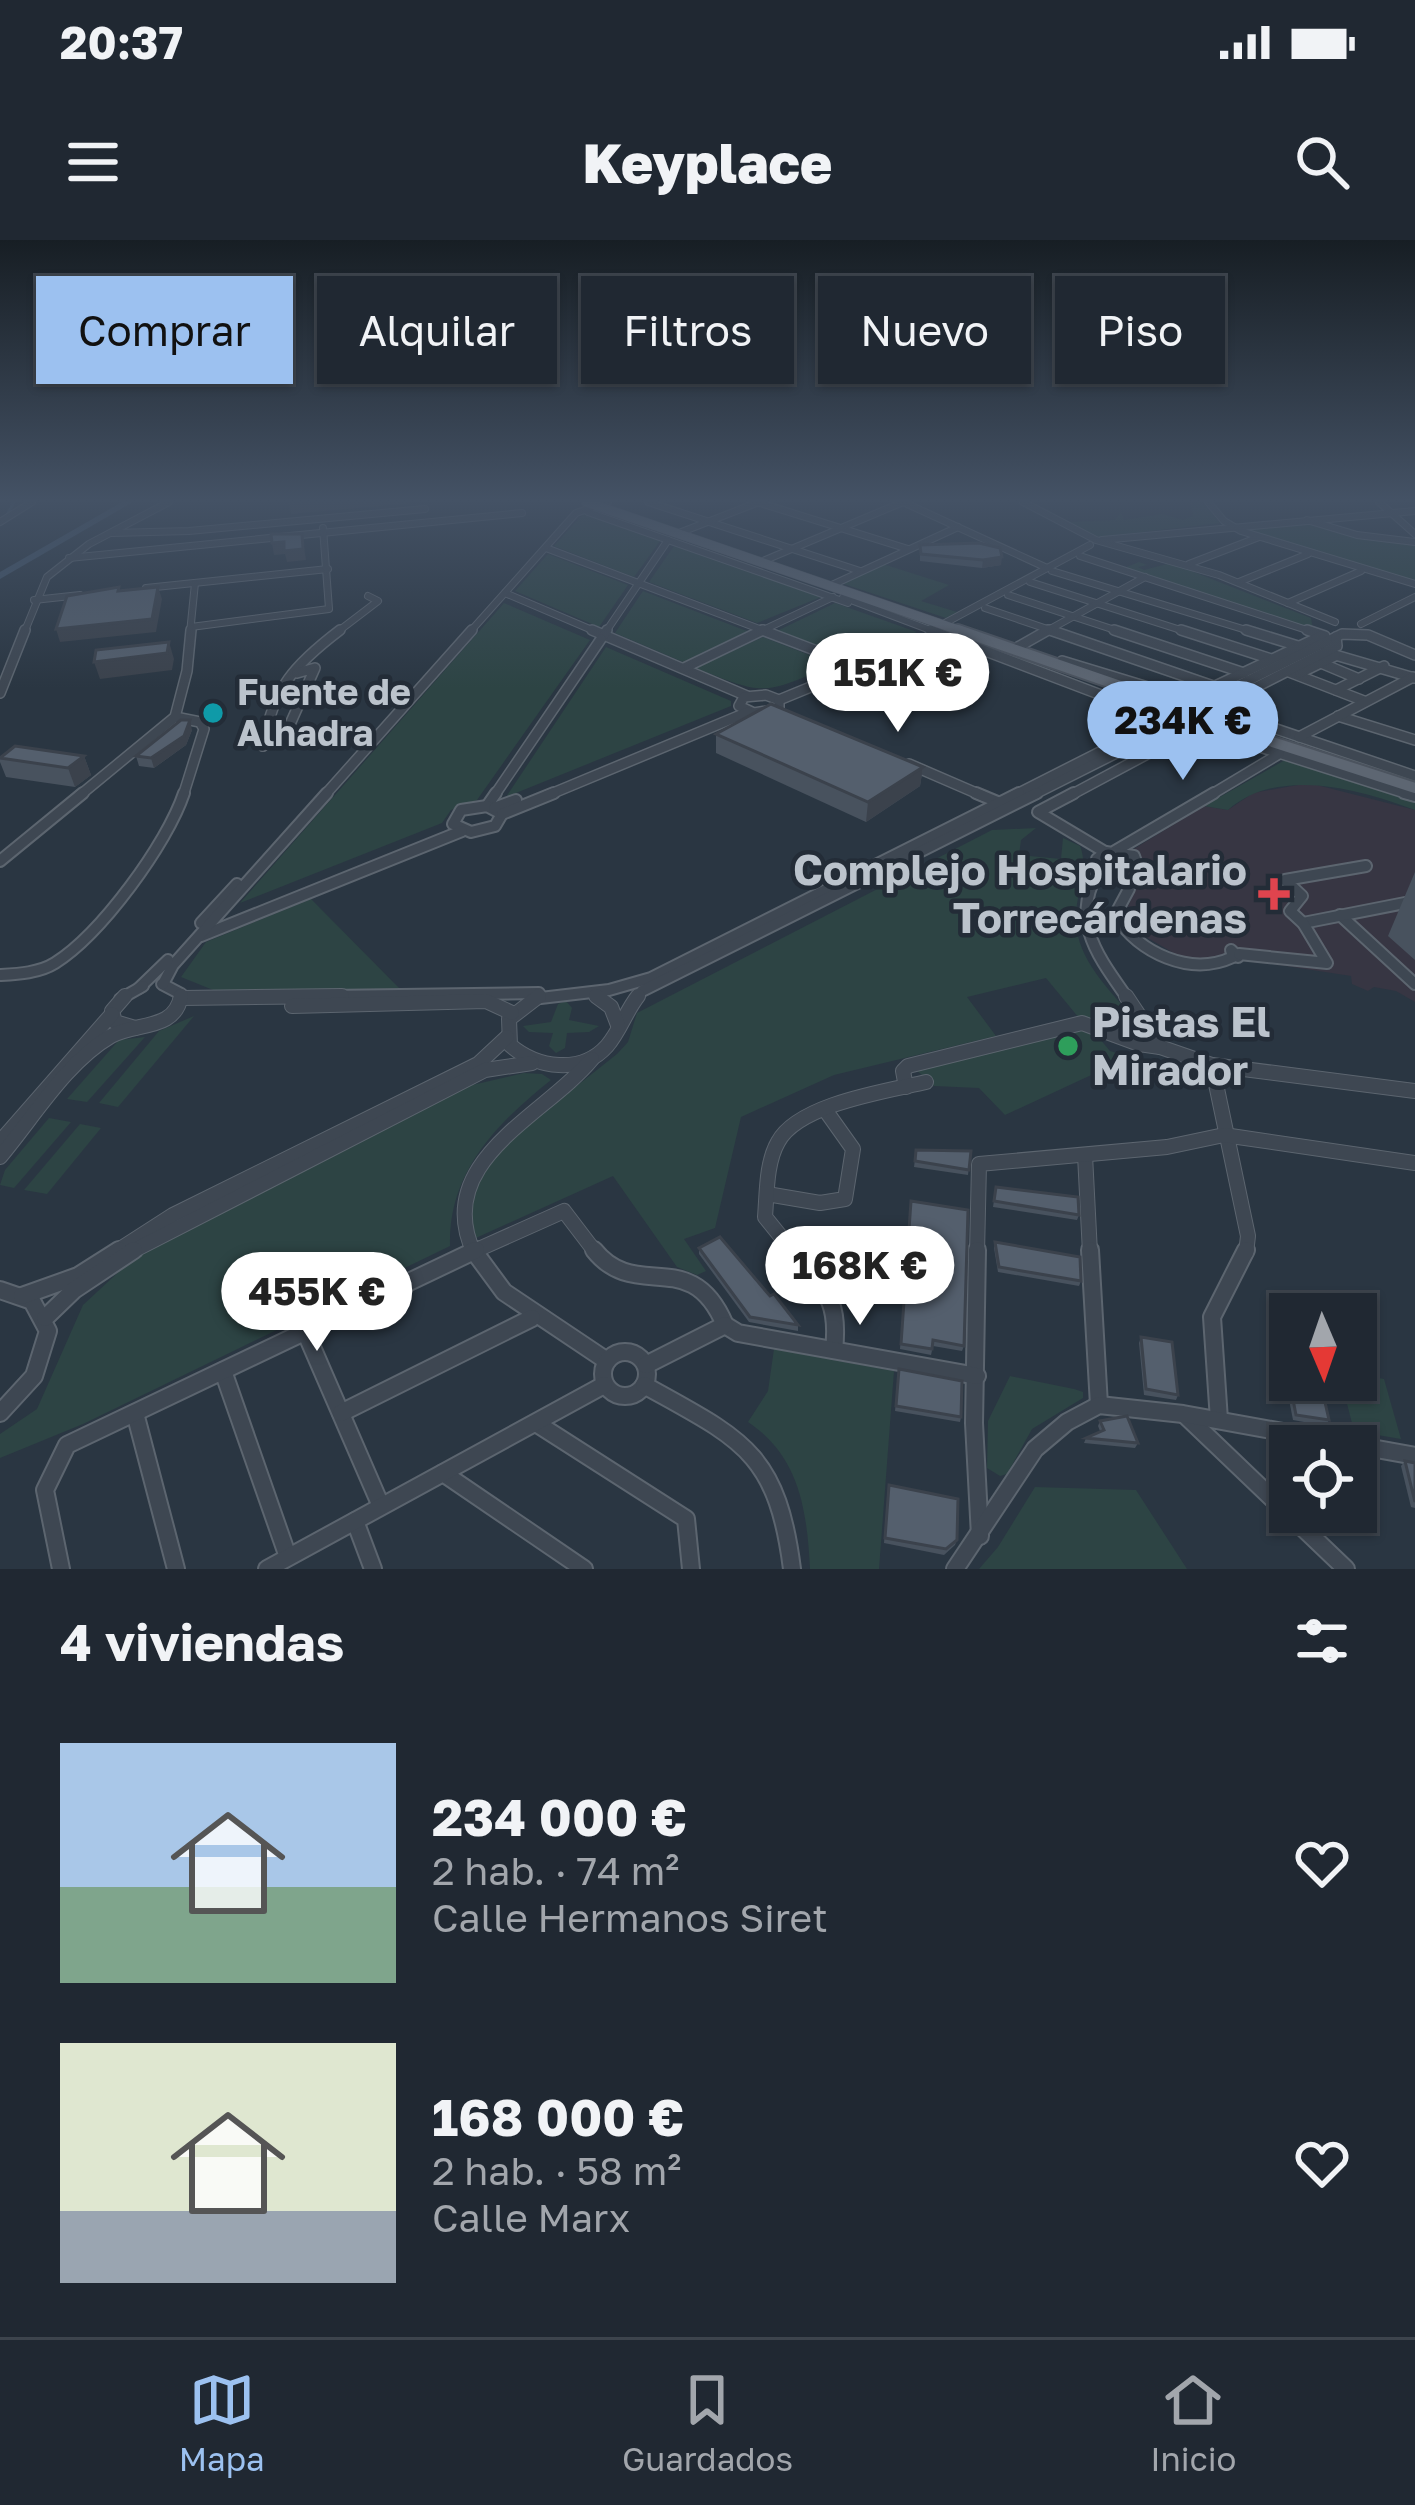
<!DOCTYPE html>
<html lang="es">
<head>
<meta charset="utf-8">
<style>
  body { margin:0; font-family:"Golos Text",sans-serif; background:#28303a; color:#f1f3f6; height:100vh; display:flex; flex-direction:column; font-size:45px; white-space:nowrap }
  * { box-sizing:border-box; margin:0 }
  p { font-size:39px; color:#a2a6ac }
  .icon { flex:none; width:66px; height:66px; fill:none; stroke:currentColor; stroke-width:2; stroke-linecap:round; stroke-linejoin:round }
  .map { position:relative; height:1329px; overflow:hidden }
  .side { display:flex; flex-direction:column; background:#202832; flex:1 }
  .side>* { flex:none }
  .guide { position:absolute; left:36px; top:36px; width:1344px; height:108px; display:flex; gap:24px }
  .needle { width:78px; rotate:178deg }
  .buttons { position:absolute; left:1269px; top:1053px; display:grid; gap:24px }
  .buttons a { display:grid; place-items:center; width:108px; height:108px; border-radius:0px; background:#202832; box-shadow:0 3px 9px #0004,0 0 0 3px #3d444d; font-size:60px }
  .price { position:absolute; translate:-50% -102px; padding:0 27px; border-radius:42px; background:#fff; color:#222; font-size:39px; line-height:78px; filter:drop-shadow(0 3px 6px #0008) }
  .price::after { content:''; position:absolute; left:50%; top:72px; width:36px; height:27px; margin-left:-18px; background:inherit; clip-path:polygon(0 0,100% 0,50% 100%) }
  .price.on { background:#9cc1f0; color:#111 }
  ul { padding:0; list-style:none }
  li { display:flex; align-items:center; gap:36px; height:300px; padding:0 60px }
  li span { display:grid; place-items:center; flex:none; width:336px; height:240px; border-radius:0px; color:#555 }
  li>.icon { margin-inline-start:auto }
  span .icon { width:144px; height:144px; fill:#fffc; stroke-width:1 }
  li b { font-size:51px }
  h2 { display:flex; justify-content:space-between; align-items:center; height:144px; padding:0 60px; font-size:51px }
  .chip { padding:0 42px; border-radius:0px; background:#202832; box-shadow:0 3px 9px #0004,0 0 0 3px #3d444d; font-size:42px; line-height:108px }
  .chip.on { background:#9cc1f0; color:#111 }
  .status { display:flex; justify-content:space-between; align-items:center; height:84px; padding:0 60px; background:#202832; direction:ltr }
  .status svg { height:33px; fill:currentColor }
  header { display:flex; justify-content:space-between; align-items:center; height:156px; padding:0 60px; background:#202832; font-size:54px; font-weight:800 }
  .tab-bar { display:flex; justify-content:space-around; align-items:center; height:168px; border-top:3px solid #3d444d; background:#202832; font-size:33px; color:#a2a6ac }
  .tab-bar a { display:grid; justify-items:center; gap:6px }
  .tab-bar .on { color:#9cc1f0 }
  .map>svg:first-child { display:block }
  .medical { fill:#373643 }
  .green { fill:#2d4444 }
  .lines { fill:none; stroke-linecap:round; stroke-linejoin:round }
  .stream { stroke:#415469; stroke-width:3 }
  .river { fill:#415469; fill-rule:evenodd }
  .minor-far4-casing { stroke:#5c656f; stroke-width:8 }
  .minor-far3-casing { stroke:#5c656f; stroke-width:12 }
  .minor-far2-casing { stroke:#5c656f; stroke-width:14 }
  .minor-far1-casing { stroke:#5c656f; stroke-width:16 }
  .minor-casing { stroke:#5c656f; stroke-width:20 }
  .major-far1-casing { stroke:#4b535e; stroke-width:10 }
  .major-casing { stroke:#4b535e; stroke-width:14 }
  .minor-far4 { stroke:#3e4752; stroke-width:6 }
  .minor-far3 { stroke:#3e4752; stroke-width:9 }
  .minor-far2 { stroke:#3e4752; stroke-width:10 }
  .minor-far1 { stroke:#3e4752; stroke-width:14 }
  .minor { stroke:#3e4752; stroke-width:16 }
  .major-far1 { stroke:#5d6672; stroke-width:9 }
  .major { stroke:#5d6672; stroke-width:10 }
  .wall { fill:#48525e }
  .shaded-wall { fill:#3b424c }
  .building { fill:#545f6d; stroke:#3b424c; stroke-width:3 }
  .culture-dot { fill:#0f9aa8; stroke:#232c37; stroke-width:4.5 }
  .health-dot { fill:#e0444e; stroke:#232c37; stroke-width:4.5 }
  .leisure-dot { fill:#2e9e5b; stroke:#232c37; stroke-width:4.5 }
  .labels { text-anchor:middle; stroke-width:9; stroke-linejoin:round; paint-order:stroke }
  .far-poi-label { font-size:36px; font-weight:bold; fill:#bbc3cc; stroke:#232c37; text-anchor:start }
  .poi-label { font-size:42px; font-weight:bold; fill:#bbc3cc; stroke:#232c37; text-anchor:end }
</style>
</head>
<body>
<div class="status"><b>20:37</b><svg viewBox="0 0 49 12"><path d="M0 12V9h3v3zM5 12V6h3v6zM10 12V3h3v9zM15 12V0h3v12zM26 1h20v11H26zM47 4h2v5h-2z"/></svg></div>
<header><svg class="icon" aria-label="menu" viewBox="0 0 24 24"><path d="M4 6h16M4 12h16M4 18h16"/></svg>Keyplace<svg class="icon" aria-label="search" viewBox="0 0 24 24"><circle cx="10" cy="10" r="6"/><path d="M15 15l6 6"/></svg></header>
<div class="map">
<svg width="1415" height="1329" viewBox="0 0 1415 1329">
  <rect width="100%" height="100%" fill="#2a3642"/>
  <path class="medical" d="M1309,543L1415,570V762L1396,751L1374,747L1368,751L1352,744L1351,736L1222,716L1210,720L1177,715L1129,687L1124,675L1142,635L1149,631L1132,610L1204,566L1228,570L1253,553Z"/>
  <g class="green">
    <path d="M1191,262H1202L1220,283L1099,297L1067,282L1115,280L1121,272L1124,280L1162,274L1183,280L1193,276Z"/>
    <path d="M583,274L660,301L634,337L554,306Z"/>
    <path d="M1303,282L1359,298L1415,304V342L1242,288Z"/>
    <path d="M674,306L821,357L757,383L649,342Z"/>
    <path d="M548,314L628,345L599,387L515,351Z"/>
    <path d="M1139,322L1147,325L1138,327L1144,330L1171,323L1311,378L1313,390L1124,328Z"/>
    <path d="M883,324L949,345L921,361L957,372L946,378L841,343Z"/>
    <path d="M643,351L744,390L748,391L683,422L615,393Z"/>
    <path d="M504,363L590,400L477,560L451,570L442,583L240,663Z"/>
    <path d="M835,363L917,392L850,418L777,391Z"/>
    <path d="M763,397L835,425C763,453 769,458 696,428Z"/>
    <path d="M606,407L731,461V466L506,557Z"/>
    <path d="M1285,520L1415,560V570C1359,549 1278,526 1228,570L1204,566Z"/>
    <path d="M1036,588L1021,600L1019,615L1061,619L1063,598L1080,606C1090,631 1074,656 1076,682C1078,728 1123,761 1148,796L1142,800L1110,785L1079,778L1046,738L967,757L996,796L834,835L741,877L715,988L684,999L706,1031L697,1035L677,1027L613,936L467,1002V962L486,918L617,814L628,802L637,773L992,590Z"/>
    <path d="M311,659L401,750L218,752L181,737L206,702Z"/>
    <path d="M566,761L572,768L569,780L599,786L589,792L567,793L565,808L556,813L549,806L553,793L529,792L523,786L551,782L558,764Z"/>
    <path d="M194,776L118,867L99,863L159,791Z"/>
    <path d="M1090,787L1110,811L1130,817L1005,875L979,848L934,846L913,827Z"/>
    <path d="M145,797L87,862L67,859L119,800Z"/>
    <path d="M524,833L542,834L551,840C497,883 448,932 450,1006L83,1184L0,1218V1194L37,1169L83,1065L139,1013L468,846Z"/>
    <path d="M49,878L71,882L14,948L0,945L5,930Z"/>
    <path d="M80,884L101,888L47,954L24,950Z"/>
    <path d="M1356,1108L1358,1116L1368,1117L1373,1137L1384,1139L1401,1199L1354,1191L1341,1140H1356Z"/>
    <path d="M774,1109L894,1131L879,1329H810C807,1271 800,1217 748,1182L768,1151Z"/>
    <path d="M1010,1136L1074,1149L1083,1152V1158L1032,1189L1007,1234L1000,1236L987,1228L988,1181Z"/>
    <path d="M1035,1247L1136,1250L1187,1329H979L998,1307Z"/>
  </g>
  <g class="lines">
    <path class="stream" d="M7,275L14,262"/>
    <path class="river" d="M122,262H133L0,339V332Z"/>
    <g class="minor-far4-casing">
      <g id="minor-far4">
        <path d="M648,262L860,331"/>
        <path d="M757,262L908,309"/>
        <path d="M1023,262L1096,300L1219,335L1335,382"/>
        <path d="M1208,262L1224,281L1241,291L1415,344"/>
        <path d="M1379,262L1415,294"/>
        <path d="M588,272L848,363"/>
        <path d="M1307,280L1357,295L1415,302"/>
        <path d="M0,282L32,262"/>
        <path d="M112,293L189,291L425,269"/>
        <path d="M679,293L759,262"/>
        <path d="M1102,300L1415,271"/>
        <path d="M546,308L770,393"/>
        <path d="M1080,316L1316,393"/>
        <path d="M69,318L522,273"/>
        <path d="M763,321L903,262L1047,328"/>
        <path d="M1189,324L1259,297"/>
        <path d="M1052,331L1256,393"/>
        <path d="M1030,342L1190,393"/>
        <path d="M1239,342L1308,314"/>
        <path d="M832,345L958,287"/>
        <path d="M146,348L328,329"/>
        <path d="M505,353L599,393"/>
        <path d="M1008,355L1124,393"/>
        <path d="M843,357L938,393"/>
        <path d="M34,360L80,355"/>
        <path d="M1288,363L1361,331"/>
        <path d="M985,368L1059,393"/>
        <path d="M945,383L1090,305"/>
        <path d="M1361,384L1415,357"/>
        <path d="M191,387L329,369L323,288"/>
        <path d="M24,393L47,337L89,304L169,262"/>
        <path d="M190,393L195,343"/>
        <path d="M336,393L378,361L368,356"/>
        <path d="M469,393L576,273L608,262"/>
        <path d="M605,393L668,300"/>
        <path d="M757,393L833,357"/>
        <path d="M1043,393L1145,337"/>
      </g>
    </g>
    <g class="minor-far3-casing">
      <g id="minor-far3">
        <path d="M592,390L747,456"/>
        <path d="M762,390L851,424"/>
        <path d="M930,390L1159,477"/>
        <path d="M1050,390L1216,447"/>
        <path d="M1114,390L1244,433"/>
        <path d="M1181,390L1271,419"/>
        <path d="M1246,390L1298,406"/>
        <path d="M1307,390L1325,396"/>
        <path d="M604,395L607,390"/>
        <path d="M1018,407L1048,390"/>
        <path d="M1325,412L1414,438"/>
        <path d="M1062,421L1174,455"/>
        <path d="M1321,423L1359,439"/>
        <path d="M684,428L763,390"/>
        <path d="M1289,432L1364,461"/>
        <path d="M1300,433L1335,416"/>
        <path d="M1336,450L1384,426"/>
        <path d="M0,453L25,390"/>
        <path d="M766,455L779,460V469L754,473L739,466L744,457Z"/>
        <path d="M1192,457L1321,396"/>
        <path d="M779,460L937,395"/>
        <path d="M1207,461L1342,394L1368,395L1415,415"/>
        <path d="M1217,467L1337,406L1336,397"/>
        <path d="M1220,470L1415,536"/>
        <path d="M1338,476L1415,500"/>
        <path d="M175,477L200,482L204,489L183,556"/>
        <path d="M1200,488L1414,556"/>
        <path d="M1299,497L1413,437"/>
        <path d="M263,506C273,448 294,425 340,390"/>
        <path d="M263,506L287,491L315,428L297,433"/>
        <path d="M909,524L983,556"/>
        <path d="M79,556L175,477L187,431L191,390"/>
        <path d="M324,556L472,390"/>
        <path d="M494,556L601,399"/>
        <path d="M546,556L748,472"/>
        <path d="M1013,556L1163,480"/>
        <path d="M1031,556L1174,484"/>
        <path d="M1069,556L1196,488"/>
        <path d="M1209,556L1279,514"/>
      </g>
    </g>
    <g class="minor-far2-casing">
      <g id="minor-far2">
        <path d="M976,553L1000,563"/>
        <path d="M1074,553L1038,572L1105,612"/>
        <path d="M1404,553L1415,556"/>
        <path d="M487,566L496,553"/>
        <path d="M487,566L502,574L495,586L471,592L453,584L461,570Z"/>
        <path d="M494,568L516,560"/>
        <path d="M502,574L554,553"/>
        <path d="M1115,611L1214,553"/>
        <path d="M1106,612L1134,616L1139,630L1109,632L1097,619Z"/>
        <path d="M0,621L83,553"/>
        <path d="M1101,627C1068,679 1097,715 1128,759"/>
        <path d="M1126,635L1129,649L1115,675C1139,713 1190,737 1233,717L1231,710L1238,717"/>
        <path d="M1340,675L1415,744"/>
        <path d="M201,683L237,644"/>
        <path d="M1303,683L1415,661"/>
        <path d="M201,696L462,591"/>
        <path d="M1239,714L1327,723L1303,683L1290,671L1302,656L1285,640L1366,626"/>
        <path d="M0,735C18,734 39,733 55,723C101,694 167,604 184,553"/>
        <path d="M162,744L181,754L180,759"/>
        <path d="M163,744L173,725L327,553"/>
        <path d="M139,748L168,720"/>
        <path d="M594,754L600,759"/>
        <path d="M182,758L539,753"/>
        <path d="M120,759L143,746"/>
        <path d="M532,759L609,750L651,738L1019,553"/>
        <path d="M635,759L642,751L1037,553"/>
      </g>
    </g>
    <g class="minor-far1-casing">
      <g id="minor-far1">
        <path d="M125,756L112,771L115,782L135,788"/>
        <path d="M539,756L509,779L510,805C537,828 581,835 607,806C620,791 626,771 638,756"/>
        <path d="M596,756L611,767L618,785"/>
        <path d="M182,758L342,756"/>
        <path d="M292,766L486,761L512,773"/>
        <path d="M1160,807L1212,825L1415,851"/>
        <path d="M1212,825L1248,996L1246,1013"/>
        <path d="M906,847L903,831L908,826L1082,783L1139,804L1160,807L1126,756"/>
        <path d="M0,902L112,774"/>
        <path d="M1085,915L1090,1013"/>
        <path d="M0,917C33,878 66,822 111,796C136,782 175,791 181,756"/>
        <path d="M767,954L820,963L845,959L853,909L826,871"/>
        <path d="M114,1013L173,975L478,824L507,797"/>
        <path d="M129,1013L485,830L532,823"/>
        <path d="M470,1013L564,971L596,1013"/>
        <path d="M474,1013C431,921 546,875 592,819"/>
        <path d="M794,1013L765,977C767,953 766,923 778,902C798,864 887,851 926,842"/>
        <path d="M977,1013L979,924L1167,907L1224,895L1415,923"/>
      </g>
    </g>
    <g class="minor-casing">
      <g id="minor">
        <path d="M473,1010L504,1052L607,1121"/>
        <path d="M594,1010C636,1063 691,1004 725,1085"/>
        <path d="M791,1010C823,1050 840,1056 834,1110"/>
        <path d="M977,1010L974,1183L980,1296"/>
        <path d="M1090,1010L1099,1165"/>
        <path d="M0,1050L32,1061L48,1091L34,1136L0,1173"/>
        <path d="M22,1056L78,1036L119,1010"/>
        <path d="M45,1078L74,1050L134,1010"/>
        <path d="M725,1085L738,1093L977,1136"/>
        <path d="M305,1091L381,1266"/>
        <circle cx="625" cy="1134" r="22"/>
        <path d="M646,1125L725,1085"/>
        <path d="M223,1131L288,1317"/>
        <path d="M644,1145C741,1199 777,1211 792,1329"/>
        <path d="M135,1173L176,1329"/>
        <path d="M341,1173L532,1078"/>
        <path d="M1186,1176L1346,1329"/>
        <path d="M1219,1180L1212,1077L1246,1010"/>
        <path d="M536,1183L686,1279L691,1329"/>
        <path d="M443,1233L584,1329"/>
        <path d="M355,1281L373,1329"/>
        <path d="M61,1329L45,1250L67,1205L476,1010"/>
        <path d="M267,1329L604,1145"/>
        <path d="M955,1329L1035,1209L1067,1182L1099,1165L1183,1174L1415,1216"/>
      </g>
    </g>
    <g class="major-far1-casing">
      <path id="major-far1" d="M586,262L967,393"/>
    </g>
    <g class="major-casing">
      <g id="major">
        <path d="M958,390L1158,459"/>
        <path d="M1174,455L1200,459L1221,472L1220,481L1196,488L1163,480L1153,464Z"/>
        <path d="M1217,484L1415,548"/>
      </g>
    </g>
    <use href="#minor-far4" class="minor-far4"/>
    <use href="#minor-far3" class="minor-far3"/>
    <use href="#minor-far2" class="minor-far2"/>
    <use href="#minor-far1" class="minor-far1"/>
    <use href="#minor" class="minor"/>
    <use href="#major-far1" class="major-far1"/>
    <use href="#major" class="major"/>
  </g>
  <g class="wall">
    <path d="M920,305L1001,325L982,328L920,321Z"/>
    <path d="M192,490L186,505L154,528L139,526L136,516Z"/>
    <path d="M716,494L923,527L920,546L866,582L716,513Z"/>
    <path d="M0,516H84L91,535L75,547L6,537L0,522Z"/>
    <path d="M1415,632V720L1388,696Z"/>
    <path d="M916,910L971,911L968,935L914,927Z"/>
    <path d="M996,947L1079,975L1077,980L993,967Z"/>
    <path d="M911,961L964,1106L962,1111L933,1106L931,1115L900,1109Z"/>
    <path d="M995,1002L1081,1041L1079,1046L998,1032L994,1008Z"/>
    <path d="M699,1008L770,1056L798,1085V1091L749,1082L699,1014Z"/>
    <path d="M1274,1061L1329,1180L1326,1186L1293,1180L1271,1067Z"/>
    <path d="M1141,1097L1178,1155L1176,1160L1144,1155L1139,1103Z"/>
    <path d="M899,1129L961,1177L960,1182L895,1171Z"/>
    <path d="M1100,1181L1138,1203L1135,1208L1084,1203L1086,1198L1100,1191L1098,1186Z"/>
    <path d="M1405,1221L1415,1223V1268L1411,1267L1401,1226Z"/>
    <path d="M889,1245L957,1300L955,1305L944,1315L884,1303Z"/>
  </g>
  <g class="shaded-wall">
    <path d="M289,262H412L413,263L291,274Z"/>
    <path d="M302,294L306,320L287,322L285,314L274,315L272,303L284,302Z"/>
    <path d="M1002,317L1001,325L982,328L983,320Z"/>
    <path d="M158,347L162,359L156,392L60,402L56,389Z"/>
    <path d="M169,402L174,419L172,430L100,439L94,422Z"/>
    <path d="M190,480L192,490L186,505L154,528L151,518Z"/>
    <path d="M84,516L91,535L75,547L68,528Z"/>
    <path d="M923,527L920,546L866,582L868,562Z"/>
  </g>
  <g class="building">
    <path d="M271,294H302L303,309L284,311V302L272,303Z"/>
    <path d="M979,303L1000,308L1002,317L983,320L921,314L920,305Z"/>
    <path d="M119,347L118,351L158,347L152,379L56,389L67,356Z"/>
    <path d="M169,402L167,413L94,422L96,410Z"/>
    <path d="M771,464L923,527L868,562L716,494Z"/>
    <path d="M181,480H190L184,496L151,518L136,516Z"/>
    <path d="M15,506L84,516L68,528L0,518Z"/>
    <path d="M916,910L971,911L969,930L915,921Z"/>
    <path d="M996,947L1078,957L1079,975L994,961Z"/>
    <path d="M911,961L968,970L964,1106L933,1100L932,1109L901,1104Z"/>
    <path d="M720,997L770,1056L774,1054L798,1085L750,1077L699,1008Z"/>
    <path d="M995,1002L1080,1017L1081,1041L999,1027Z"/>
    <path d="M1274,1061L1302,1065L1304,1074H1290V1140H1320L1329,1180L1296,1175Z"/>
    <path d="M1141,1097L1172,1102L1178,1155L1146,1149Z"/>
    <path d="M899,1129L962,1141L961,1177L896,1166Z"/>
    <path d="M1127,1176L1138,1203L1086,1198L1104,1190L1100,1181Z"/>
    <path d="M1405,1221L1415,1223V1262Z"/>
    <path d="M889,1245L958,1259L957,1300L946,1309L885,1298Z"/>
  </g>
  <linearGradient id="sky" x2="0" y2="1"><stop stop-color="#171e24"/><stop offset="0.58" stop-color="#445265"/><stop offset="1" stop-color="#445265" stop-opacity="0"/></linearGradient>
  <rect width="1415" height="448" fill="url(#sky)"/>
  <circle class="culture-dot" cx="213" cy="473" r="12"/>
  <path class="health-dot" d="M1268 636h12v12h12v12h-12v12h-12v-12h-12v-12h12z"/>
  <circle class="leisure-dot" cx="1068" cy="806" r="12"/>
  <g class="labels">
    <g class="far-poi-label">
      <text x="237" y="465">Fuente de<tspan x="237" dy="41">Alhadra</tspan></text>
    </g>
    <g class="poi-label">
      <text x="1247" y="645">Complejo Hospitalario<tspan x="1247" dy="48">Torrecárdenas</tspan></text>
      <text x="1092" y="797" text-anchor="start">Pistas El<tspan x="1092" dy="48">Mirador</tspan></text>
    </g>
  </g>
</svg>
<div class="buttons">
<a><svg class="needle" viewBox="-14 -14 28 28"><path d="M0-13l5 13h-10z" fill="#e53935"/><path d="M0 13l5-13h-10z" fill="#a2a6ac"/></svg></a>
<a><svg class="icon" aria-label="locate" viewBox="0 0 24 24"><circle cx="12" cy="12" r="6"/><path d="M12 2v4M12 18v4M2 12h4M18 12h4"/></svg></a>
</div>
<b class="price" style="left:898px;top:495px">151K €</b>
<b class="price on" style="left:1183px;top:543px">234K €</b>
<b class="price" style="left:860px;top:1088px">168K €</b>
<b class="price" style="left:317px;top:1114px">455K €</b>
<div class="guide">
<a class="chip on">Comprar</a>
<a class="chip">Alquilar</a>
<a class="chip">Filtros</a>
<a class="chip">Nuevo</a>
<a class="chip">Piso</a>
</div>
</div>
<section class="side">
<h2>4 viviendas<svg class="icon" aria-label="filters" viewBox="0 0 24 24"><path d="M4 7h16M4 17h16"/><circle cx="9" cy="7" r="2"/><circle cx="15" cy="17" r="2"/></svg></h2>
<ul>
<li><span style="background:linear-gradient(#a9c7e8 60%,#7fa58c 0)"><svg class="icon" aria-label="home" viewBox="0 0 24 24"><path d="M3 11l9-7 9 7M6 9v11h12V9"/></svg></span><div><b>234 000 €</b><p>2 hab. · 74 m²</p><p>Calle Hermanos Siret</p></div><svg class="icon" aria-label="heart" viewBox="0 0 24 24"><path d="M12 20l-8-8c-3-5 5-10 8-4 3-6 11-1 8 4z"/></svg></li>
<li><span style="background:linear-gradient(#dfe7d0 70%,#9aa5b1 0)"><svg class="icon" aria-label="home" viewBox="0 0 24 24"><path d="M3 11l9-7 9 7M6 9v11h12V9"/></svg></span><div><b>168 000 €</b><p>2 hab. · 58 m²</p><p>Calle Marx</p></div><svg class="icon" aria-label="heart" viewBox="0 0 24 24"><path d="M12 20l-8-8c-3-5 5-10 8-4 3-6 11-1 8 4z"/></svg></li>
</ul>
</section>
<nav class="tab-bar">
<a class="on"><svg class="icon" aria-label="map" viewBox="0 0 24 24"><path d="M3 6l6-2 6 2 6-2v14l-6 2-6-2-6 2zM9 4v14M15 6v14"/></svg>Mapa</a>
<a><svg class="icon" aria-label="saved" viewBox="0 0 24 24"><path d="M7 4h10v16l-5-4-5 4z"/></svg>Guardados</a>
<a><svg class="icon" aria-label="home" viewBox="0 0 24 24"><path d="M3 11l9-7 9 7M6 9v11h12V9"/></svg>Inicio</a>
</nav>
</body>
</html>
